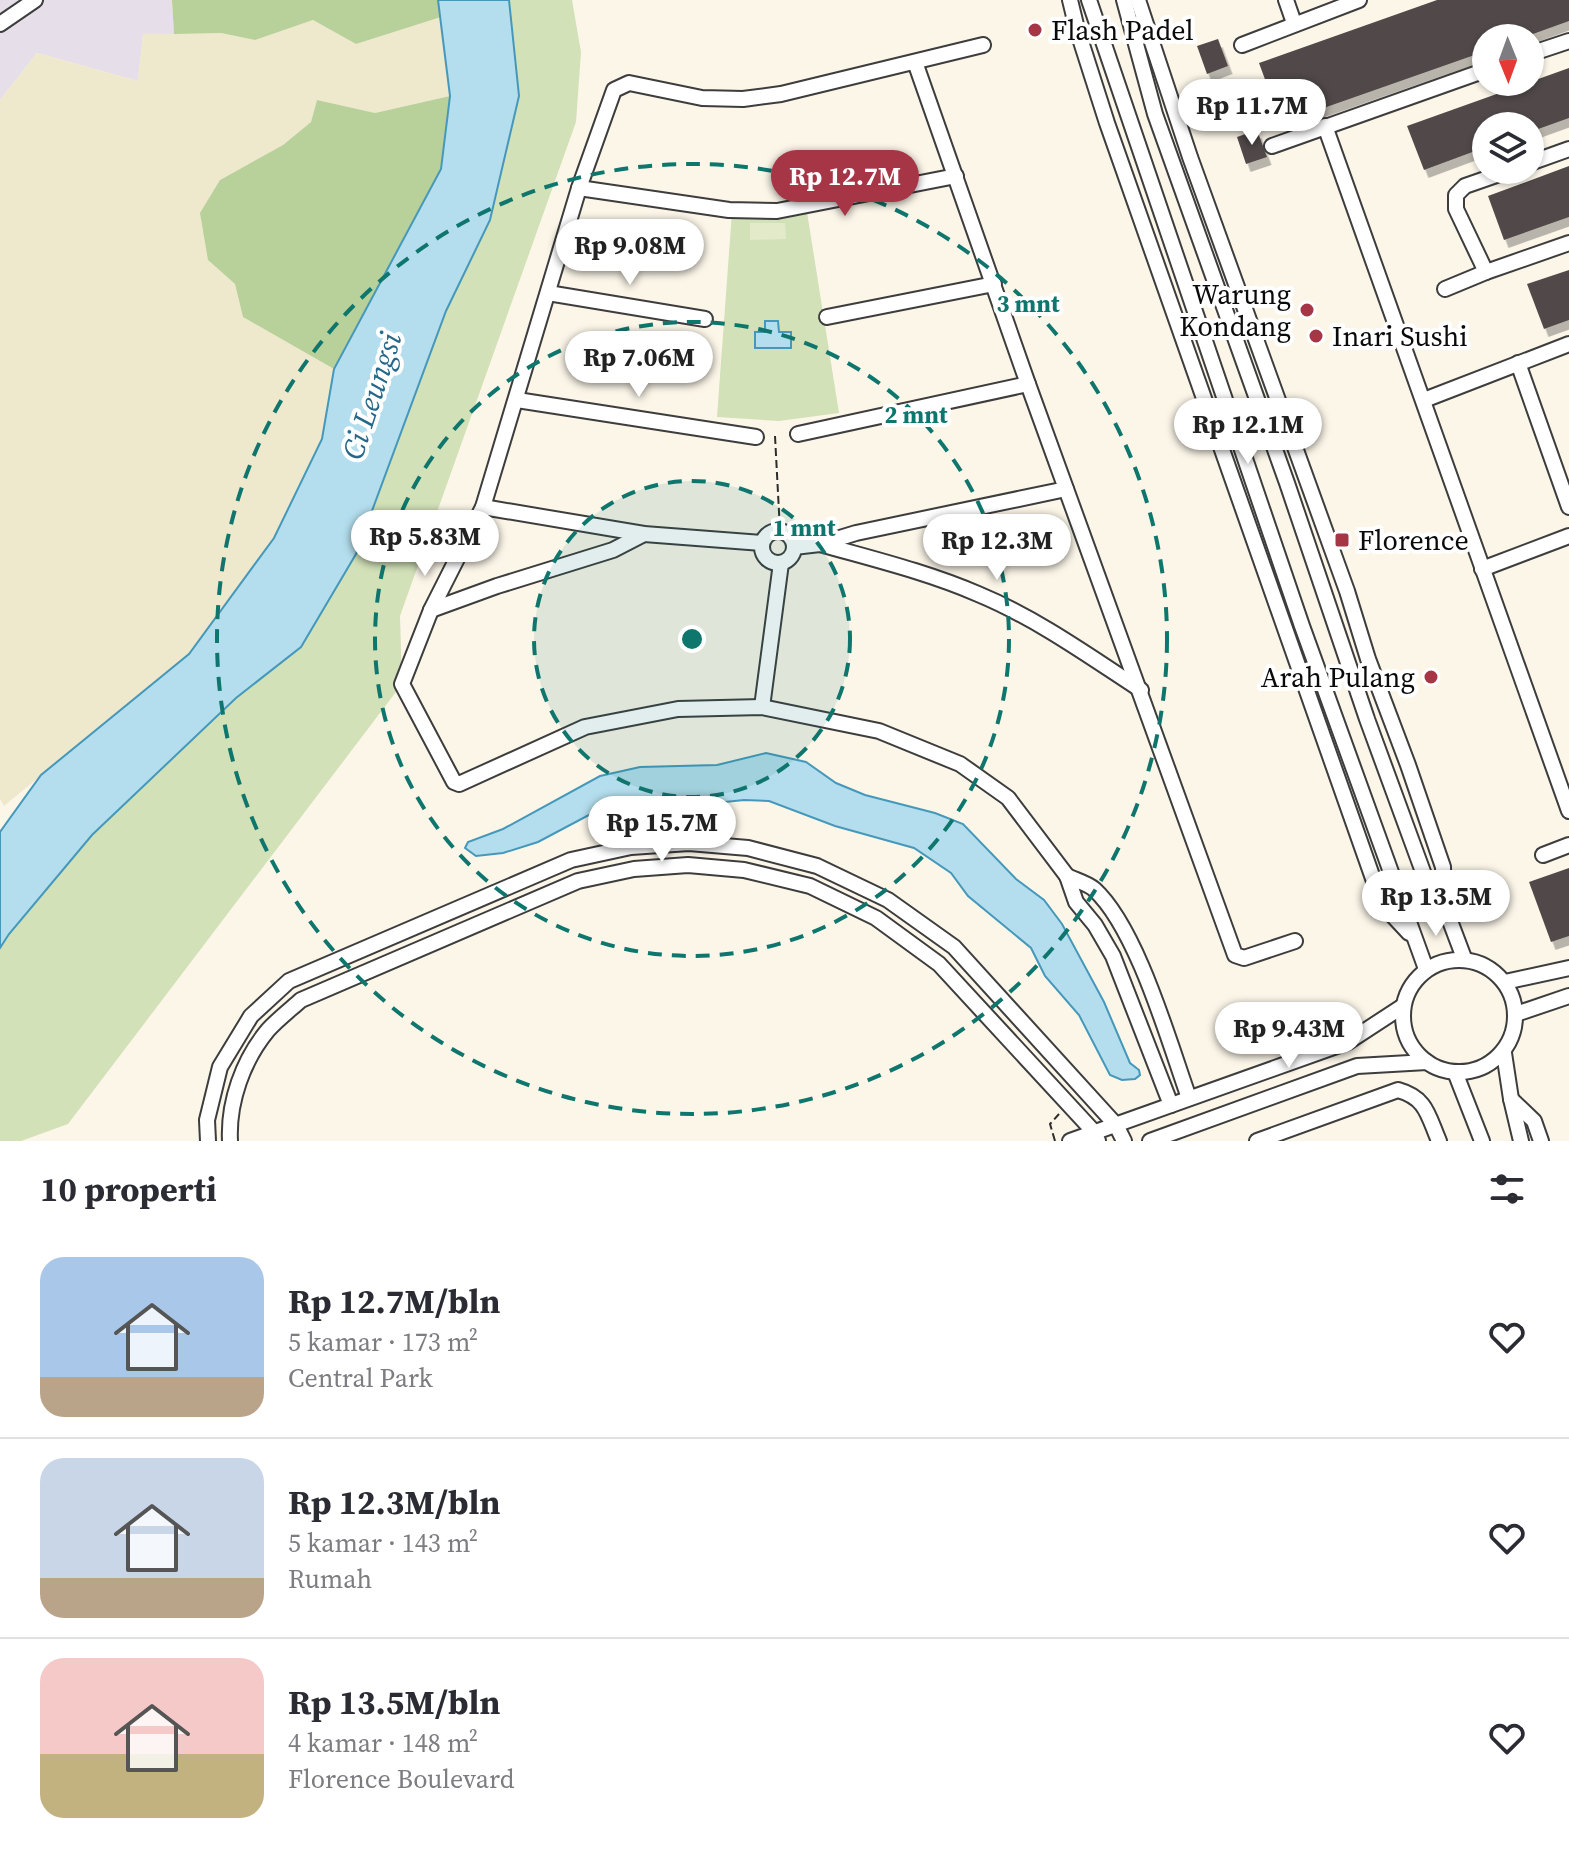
<!DOCTYPE html>
<html lang="id">
<head>
<meta charset="utf-8">
<style>
  body { margin:0; font-family:"Source Serif 4",serif; background:#f2f2f3; color:#2b2b33; height:100vh; display:flex; flex-direction:column; font-size:30px; white-space:nowrap }
  * { box-sizing:border-box; margin:0 }
  p { font-size:26px; color:#7c7c81 }
  .icon { flex:none; width:44px; height:44px; fill:none; stroke:currentColor; stroke-width:2; stroke-linecap:round; stroke-linejoin:round }
  .map { position:relative; height:1141px; overflow:hidden }
  .sheet { display:flex; flex-direction:column; background:#fff; flex:1 }
  .sheet>* { flex:none }
  .needle { width:52px; rotate:179deg }
  .buttons { position:absolute; left:1472px; top:24px; display:grid; gap:16px }
  .buttons a { display:grid; place-items:center; width:72px; height:72px; border-radius:50%; background:#fff; box-shadow:0 2px 6px #0004; font-size:40px }
  .price { position:absolute; translate:-50% -68px; padding:0 18px; border-radius:28px; background:#fff; color:#222; font-size:26px; line-height:52px; filter:drop-shadow(0 2px 4px #0008) }
  .price::after { content:''; position:absolute; left:50%; top:48px; width:24px; height:18px; margin-left:-12px; background:inherit; clip-path:polygon(0 0,100% 0,50% 100%) }
  .price.active { background:#a63546; color:#fff }
  ul { padding:0; list-style:none }
  li { display:flex; align-items:center; gap:24px; height:200px; padding:0 40px }
  li+li { border-top:2px solid #e1e1e2 }
  li span { display:grid; place-items:center; flex:none; width:224px; height:160px; border-radius:24px; color:#555 }
  li>.icon { margin-inline-start:auto }
  span .icon { width:96px; height:96px; fill:#fffc; stroke-width:1 }
  li b { font-size:34px }
  h2 { display:flex; justify-content:space-between; align-items:center; height:96px; padding:0 40px; font-size:34px }
  .map>svg:first-child { display:block }
  .industrial { fill:#e6dee8 }
  .farmland { fill:#eee8cd }
  .green { fill:#d2e1b8 }
  .forest { fill:#b8d099 }
  .pitch { fill:#e2eac9 }
  .water { fill:#b4deed; stroke:#4598ba; stroke-width:2 }
  .building { fill:#514a48; filter:url(#shadow) }
  .lines { fill:none; stroke-linecap:round; stroke-linejoin:round }
  .minor-casing { stroke:#3d3d3d; stroke-width:18 }
  .path { stroke:#2c2c2c; stroke-width:2; stroke-dasharray:8 4; stroke-linecap:butt }
  .minor { stroke:#fff; stroke-width:14 }
  .ring { fill:none; stroke:#0f766e; stroke-width:4; stroke-dasharray:14 10 }
  .poi-dot { fill:#a63546; stroke:#fff; stroke-width:3 }
  .labels { text-anchor:middle; stroke-width:8; stroke-linejoin:round; paint-order:stroke }
  .poi-label { font-size:28px; fill:#0a0a0a; stroke:#fff; text-anchor:start }
  .water-label { font-size:30px; font-style:italic; fill:#25688a; stroke:#fff }
  .centre { fill:#0f766e; stroke:#fff; stroke-width:4 }
  .ring-label { font-size:24px; text-anchor:middle; font-weight:bold; fill:#0f766e; stroke:#fff; stroke-width:8; stroke-linejoin:round; paint-order:stroke }
</style>
</head>
<body>
<div class="map">
<svg width="1569" height="1141" viewBox="0 0 1569 1141">
  <defs>
    <filter id="shadow"><feDropShadow dx="4.5" dy="8" stdDeviation="0" flood-color="#0004"/></filter>
  </defs>
  <rect width="100%" height="100%" fill="#fcf6e9"/>
  <path class="industrial" d="M0,0H172L174,34L143,35L138,81L37,53L0,100Z"/>
  <path class="farmland" d="M441,17L450,96L375,113L317,100L311,122L283,145L220,180L208,260L235,284L243,317L334,369L322,439L274,538L189,654L4,806L0,799V100L37,53L138,81L143,34L221,33L255,40L313,20L356,44Z"/>
  <g class="green">
    <path d="M509,0H572L581,52L576,122L400,616L402,684L68,1124L21,1141H0V948L9,934L92,835L236,698L301,647L446,311L490,220L519,96Z"/>
    <path d="M732,212H807L839,413L779,421L717,417Z"/>
  </g>
  <g class="forest">
    <path d="M172,0H438L441,17L356,44L313,20L255,40L221,33L174,34Z"/>
    <path d="M450,96L441,169L334,369L243,317L235,284L208,260L200,213L220,180L283,145L311,122L317,100L375,113Z"/>
  </g>
  <path class="pitch" d="M750,223H785L786,239L750,240Z"/>
  <g class="water">
    <path d="M438,0H509L519,96L490,220L446,311L356,554L301,647L236,698L92,835L9,934L0,948V832L41,775L189,654L274,538L322,439L334,369L441,169L450,96Z"/>
    <path d="M765,321H778L779,332H791V348H755V332H765Z"/>
    <path d="M766,753L806,762L836,783L865,795L935,813L963,824L1016,879L1044,900L1062,924L1104,1002L1130,1063L1139,1070L1140,1075L1135,1079L1122,1080L1110,1075L1079,1015L1045,976L1031,948L968,896L951,873L914,848L835,826L769,801L744,800L706,804L642,801L614,806L587,816L538,842L503,853L476,856L465,848L468,842L503,829L600,776L640,767L717,765Z"/>
  </g>
  <g class="building">
    <path d="M1437,0H1569V21L1522,38H1486V51L1281,123L1259,63Z"/>
    <path d="M1218,39L1228,66L1207,74L1197,46Z"/>
    <path d="M1569,68V118L1530,132V126H1486V147L1424,170L1407,126Z"/>
    <path d="M1257,130L1267,157L1246,164L1237,137Z"/>
    <path d="M1569,166V217L1504,240L1488,196Z"/>
    <path d="M1569,270V320L1544,329L1527,284Z"/>
    <path d="M1569,868V936L1551,942L1529,882Z"/>
  </g>
  <g class="lines">
    <g class="minor-casing">
      <g id="minor">
        <path d="M1070,0L1077,29L1107,123L1382,904L1409,933"/>
        <path d="M1089,0L1302,626L1426,969"/>
        <path d="M1124,0L1155,114L1287,483L1367,719L1426,880L1444,905L1464,958"/>
        <path d="M1138,0L1190,157L1347,591L1368,659L1408,765L1443,867L1444,904"/>
        <path d="M1286,0L1294,23"/>
        <path d="M0,24L35,0"/>
        <path d="M983,45L781,94L743,99L702,98L629,83L614,90L579,188L483,507L431,610L402,684L454,782L459,784L585,727L678,709L762,707L879,731L960,764L1008,798L1067,876"/>
        <path d="M1242,45L1359,0"/>
        <path d="M1530,54L1569,41"/>
        <path d="M915,62L1028,384L1235,955L1244,958L1295,941"/>
        <path d="M1325,126L1569,811"/>
        <path d="M1272,146L1486,70"/>
        <path d="M1530,163L1569,149"/>
        <path d="M1511,170L1465,186L1456,195V209L1486,272L1569,243"/>
        <path d="M579,188L729,210L777,211L956,176"/>
        <path d="M1445,289L1486,272"/>
        <path d="M548,293L705,319"/>
        <path d="M827,317L994,284"/>
        <path d="M1518,363L1569,507"/>
        <path d="M517,400L756,437"/>
        <path d="M1424,400L1569,344"/>
        <path d="M798,434L1028,384"/>
        <path d="M483,507L644,534L762,543"/>
        <circle cx="778" cy="547" r="16"/>
        <path d="M820,544C873,559 927,572 978,594C1036,618 1089,656 1141,690"/>
        <path d="M794,547L820,544L856,533L1066,489"/>
        <path d="M1482,569L1569,536"/>
        <path d="M431,610L497,586L613,550L644,534"/>
        <path d="M762,707L781,563"/>
        <path d="M1543,855L1569,845"/>
        <circle cx="1459" cy="1016" r="56"/>
        <path d="M1505,982L1569,968"/>
        <path d="M1516,1014L1569,996"/>
        <path d="M1504,1053L1511,1099L1521,1141"/>
        <path d="M1455,1072L1482,1141"/>
        <path d="M1511,1099L1534,1121L1541,1141"/>
        <path d="M1171,1105L1113,956L1095,925L1076,902L1067,876C1075,880 1087,883 1094,889C1137,928 1169,1042 1189,1098"/>
        <path d="M208,1141L207,1120L220,1067L251,1016L289,981L571,860L631,847L689,843L748,848L817,866L888,900L954,947L1116,1125L1124,1141"/>
        <path d="M230,1141C228,1102 243,1060 268,1030C278,1019 291,1009 301,1000L578,881L634,869L688,865L744,870L810,886L876,918L939,964L1095,1133L1098,1141"/>
        <path d="M1070,1141L1348,1042L1403,1006"/>
        <path d="M1150,1141L1357,1066L1427,1062"/>
        <path d="M1257,1141L1398,1090C1427,1098 1428,1116 1439,1141"/>
      </g>
    </g>
    <g class="path">
      <path d="M775,436L780,531"/>
      <path d="M1055,1141L1050,1124L1059,1114"/>
    </g>
    <use href="#minor" class="minor"/>
  </g>
  <circle cx="692" cy="639" r="158" fill="#0f766e" fill-opacity=".12"/>
  <g class="ring">
    <circle cx="692" cy="639" r="158"/>
    <circle cx="692" cy="639" r="317"/>
    <circle cx="692" cy="639" r="475"/>
  </g>
  <g class="poi-dot">
    <circle cx="1035" cy="30" r="8"/>
    <circle cx="1307" cy="310" r="8"/>
    <circle cx="1316" cy="336" r="8"/>
    <rect x="1334" y="532" width="16" height="16" rx="4"/>
    <circle cx="1431" cy="677" r="8"/>
  </g>
  <g class="labels">
    <g class="poi-label">
      <text x="1051" y="40">Flash Padel</text>
      <text x="1291" y="304" text-anchor="end">Warung<tspan x="1291" dy="32">Kondang</tspan></text>
      <text x="1332" y="346">Inari Sushi</text>
      <text x="1358" y="550">Florence</text>
      <text x="1415" y="687" text-anchor="end">Arah Pulang</text>
    </g>
    <g class="water-label">
      <text transform="translate(372 396) rotate(-72)" y="10">Ci Leungsi</text>
    </g>
  </g>
  <circle cx="692" cy="639" r="12" class="centre"/>
  <g class="ring-label">
    <text x="1028" y="312">3 mnt</text>
    <text x="916" y="423">2 mnt</text>
    <text x="804" y="536">1 mnt</text>
  </g>
</svg>
<div class="buttons">
<a><svg class="needle" viewBox="-14 -14 28 28"><path d="M0-13l5 13h-10z" fill="#e53935"/><path d="M0 13l5-13h-10z" fill="#7c7c81"/></svg></a>
<a><svg class="icon" aria-label="layers" viewBox="0 0 24 24"><path d="M12 4l9 5-9 5-9-5zM3 14l9 5 9-5"/></svg></a>
</div>
<b class="price" style="left:1252px;top:147px">Rp 11.7M</b>
<b class="price active" style="left:845px;top:218px">Rp 12.7M</b>
<b class="price" style="left:630px;top:287px">Rp 9.08M</b>
<b class="price" style="left:639px;top:399px">Rp 7.06M</b>
<b class="price" style="left:1248px;top:466px">Rp 12.1M</b>
<b class="price" style="left:425px;top:578px">Rp 5.83M</b>
<b class="price" style="left:997px;top:582px">Rp 12.3M</b>
<b class="price" style="left:662px;top:864px">Rp 15.7M</b>
<b class="price" style="left:1436px;top:938px">Rp 13.5M</b>
<b class="price" style="left:1289px;top:1070px">Rp 9.43M</b>
</div>
<section class="sheet">
<h2>10 properti<svg class="icon" aria-label="filters" viewBox="0 0 24 24"><path d="M4 7h16M4 17h16"/><circle cx="9" cy="7" r="2"/><circle cx="15" cy="17" r="2"/></svg></h2>
<ul>
<li><span style="background:linear-gradient(#a9c7e8 75%,#b9a48a 0)"><svg class="icon" aria-label="home" viewBox="0 0 24 24"><path d="M3 11l9-7 9 7M6 9v11h12V9"/></svg></span><div><b>Rp 12.7M/bln</b><p>5 kamar · 173 m²</p><p>Central Park</p></div><svg class="icon" aria-label="heart" viewBox="0 0 24 24"><path d="M12 20l-8-8c-3-5 5-10 8-4 3-6 11-1 8 4z"/></svg></li>
<li><span style="background:linear-gradient(#c9d6e8 75%,#b9a48a 0)"><svg class="icon" aria-label="home" viewBox="0 0 24 24"><path d="M3 11l9-7 9 7M6 9v11h12V9"/></svg></span><div><b>Rp 12.3M/bln</b><p>5 kamar · 143 m²</p><p>Rumah</p></div><svg class="icon" aria-label="heart" viewBox="0 0 24 24"><path d="M12 20l-8-8c-3-5 5-10 8-4 3-6 11-1 8 4z"/></svg></li>
<li><span style="background:linear-gradient(#f6c9c9 60%,#c2b280 0)"><svg class="icon" aria-label="home" viewBox="0 0 24 24"><path d="M3 11l9-7 9 7M6 9v11h12V9"/></svg></span><div><b>Rp 13.5M/bln</b><p>4 kamar · 148 m²</p><p>Florence Boulevard</p></div><svg class="icon" aria-label="heart" viewBox="0 0 24 24"><path d="M12 20l-8-8c-3-5 5-10 8-4 3-6 11-1 8 4z"/></svg></li>
</ul>
</section>
</body>
</html>
